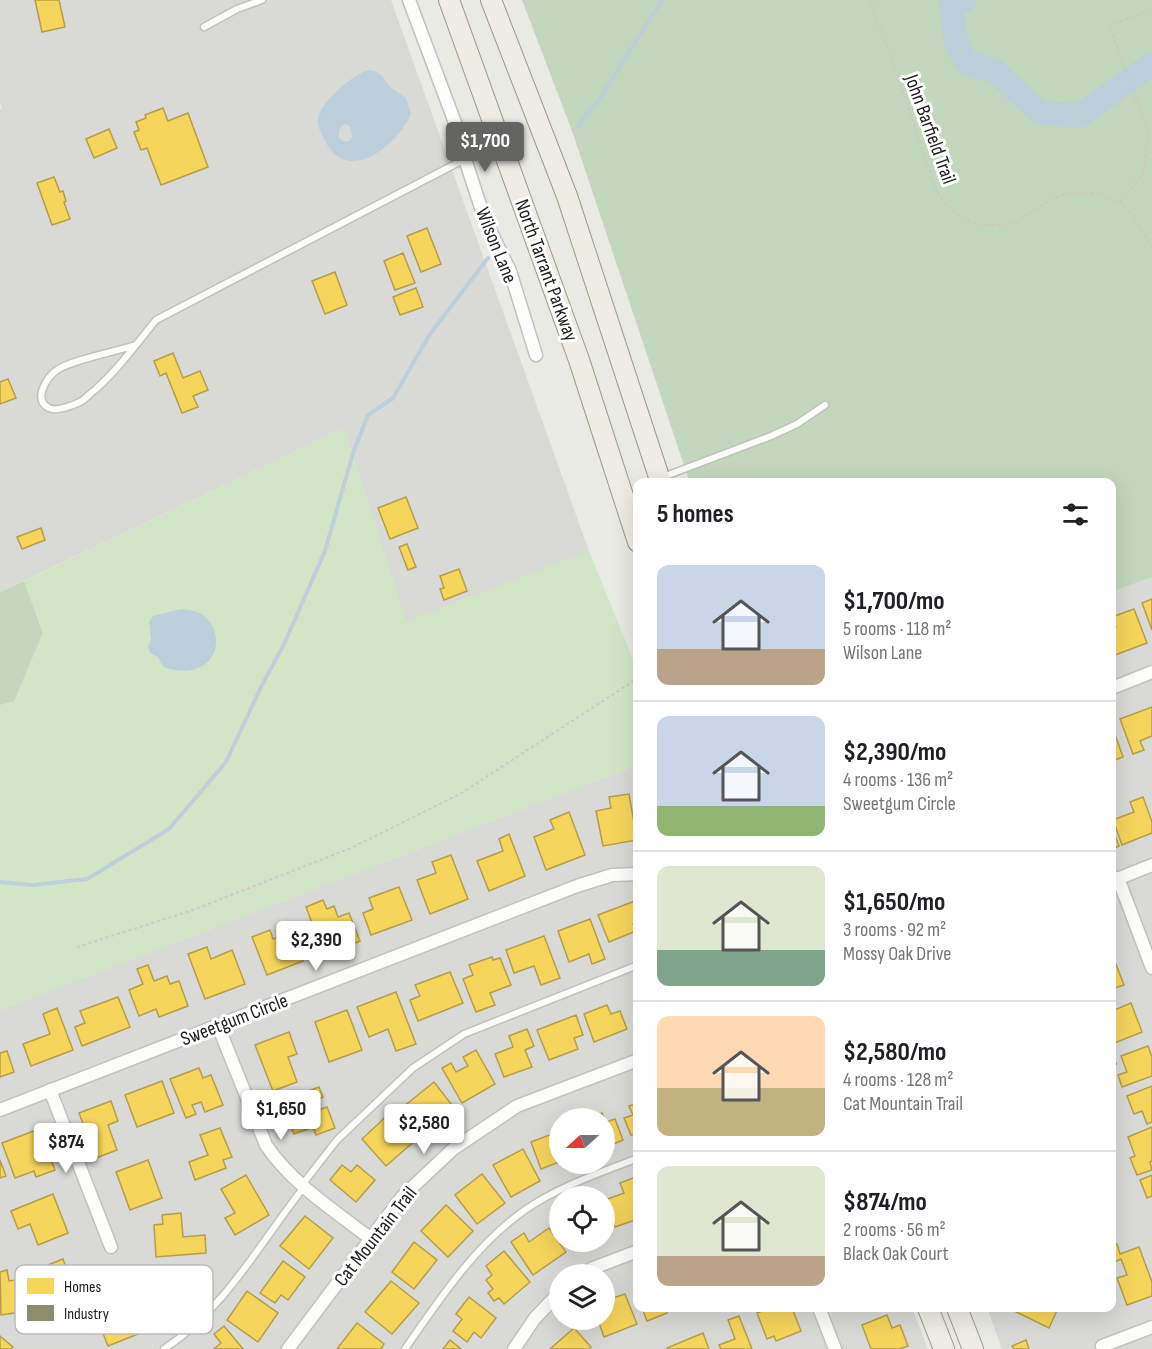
<!DOCTYPE html>
<html lang="en">
<head>
<meta charset="utf-8">
<style>
  body { margin:0; font-family:"Sofia Sans Condensed",sans-serif; background:#f6f6f6; color:#202124; height:100vh; display:flex; flex-direction:column; font-size:22px; white-space:nowrap }
  * { box-sizing:border-box; margin:0 }
  p { font-size:20px; color:#757577 }
  .icon { flex:none; width:33px; height:33px; fill:none; stroke:currentColor; stroke-width:2; stroke-linecap:round; stroke-linejoin:round }
  .map { position:relative; flex:1; overflow:hidden }
  .details { position:absolute; left:633px; top:478px; width:483px; height:834px; display:flex; flex-direction:column; background:#fff; border-radius:12px; box-shadow:0 6px 24px #0002 }
  .details>* { flex:none }
  .needle { width:39px; rotate:249deg }
  .fabs { position:absolute; left:549px; top:1108px; display:grid; gap:12px }
  .fabs a { display:grid; place-items:center; width:66px; height:66px; border-radius:50%; background:#fff; box-shadow:0 6px 24px #0002; font-size:30px }
  .price { position:absolute; translate:-50% -51px; padding:0 14px; border-radius:6px; background:#fff; color:#222; font-size:20px; line-height:39px; filter:drop-shadow(0 2px 3px #0008) }
  .price::after { content:''; position:absolute; left:50%; top:36px; width:18px; height:14px; margin-left:-9px; background:inherit; clip-path:polygon(0 0,100% 0,50% 100%) }
  .price.current { background:#646462; color:#fff }
  ul { padding:0; list-style:none }
  li { display:flex; align-items:center; gap:18px; height:150px; padding:0 24px }
  li+li { border-top:2px solid #e0e0e0 }
  li span { display:grid; place-items:center; flex:none; width:168px; height:120px; border-radius:12px; color:#555 }
  li>.icon { margin-inline-start:auto }
  span .icon { width:72px; height:72px; fill:#fffc; stroke-width:1 }
  li b { font-size:26px }
  h2 { display:flex; justify-content:space-between; align-items:center; height:72px; padding:0 24px; font-size:26px }
  .map>svg:first-child { display:block }
  .residential { fill:#d9d9d6; fill-rule:evenodd }
  .grass { fill:#d2e6c7 }
  .forest { fill:#c2d7bd }
  .water { fill:#bccfda; fill-rule:evenodd }
  .homes { fill:#f6d55c; stroke:#b59e49; stroke-width:1.5 }
  .industry { fill:#8c8c6e; stroke:#6a6a55; stroke-width:1.5 }
  .lines { fill:none; stroke-linecap:round; stroke-linejoin:round }
  .stream { stroke:#bccfda; stroke-width:4 }
  .river { stroke:#bccfda; stroke-width:24 }
  .lane-casing { stroke:#c1c1bf; stroke-width:9 }
  .street-casing { stroke:#c1c1bf; stroke-width:15 }
  .primary-casing { stroke:#9d9a85; stroke-width:22 }
  .path { stroke:#d0c7c3; stroke-width:2; stroke-dasharray:3 3; stroke-linecap:butt }
  .lane { stroke:#fcfcfb; stroke-width:6 }
  .street { stroke:#fcfcfb; stroke-width:12 }
  .primary { stroke:#eeece4; stroke-width:20 }
  .labels { text-anchor:middle; stroke-width:6; stroke-linejoin:round; paint-order:stroke }
  .street-label { font-size:20px; fill:#1c1c1c; stroke:#fff }
  .key { fill:#fff; stroke:#bbb; stroke-width:1.5 }
  .key-label { font-size:16px; fill:#1c1c1c }
</style>
</head>
<body>
<div class="map">
<svg width="1152" height="1349" viewBox="0 0 1152 1349">
  <rect width="100%" height="100%" fill="#eaeae5"/>
  <g class="residential">
    <path d="M0,0H391L589,551L406,622L344,428L0,592V109L2,108L0,103Z"/>
    <path d="M1152,577V1349H1002L987,1308H1112V592Z"/>
    <path d="M637,765L638,1308H912L928,1349H0V1010ZM560,1119H604V1164H560ZM560,1197H604V1242H560ZM560,1275H604V1320H560Z"/>
  </g>
  <path class="grass" d="M344,428L406,621L589,551L637,669V765L0,1010V705L14,700L43,633L24,581Z"/>
  <g class="forest">
    <path d="M522,0H1152V577L1112,592V483H690L572,131Z"/>
    <path d="M24,581L43,633L14,701L0,705V592Z"/>
  </g>
  <g class="water">
    <path d="M368,70L375,71L381,75L391,88L406,98L411,114C397,146 346,187 324,139C321,132 316,125 318,117C321,108 328,100 334,94C345,83 354,76 368,70ZM346,124L350,127L352,137L349,141H343L339,138V131L342,126Z"/>
    <path d="M181,609C187,610 195,610 200,613C220,625 223,656 200,667C189,673 175,671 163,667L158,657L150,653L148,646L151,639L149,622L153,616Z"/>
  </g>
  <g class="homes">
    <path d="M35,0H59L65,27L42,32Z"/>
    <path d="M163,108L168,121L188,113L208,167L161,185L147,148L141,150L134,132L139,130L136,122L146,118L145,115Z"/>
    <path d="M109,129L117,148L94,158L86,139Z"/>
    <path d="M54,177L60,192L63,191L66,201L64,202L70,219L52,225L37,183Z"/>
    <path d="M427,228L441,264L421,272L407,236Z"/>
    <path d="M403,253L415,283L395,290L384,261Z"/>
    <path d="M335,272L347,305L325,314L312,281Z"/>
    <path d="M416,288L423,307L400,315L393,297Z"/>
    <path d="M173,353L183,378L200,371L208,390L193,396L198,407L182,413L166,373L160,376L154,361Z"/>
    <path d="M8,379L16,398L0,404V382Z"/>
    <path d="M406,497L418,528L390,539L378,508Z"/>
    <path d="M41,528L45,540L22,549L17,537Z"/>
    <path d="M407,544L416,567L408,570L399,547Z"/>
    <path d="M459,569L467,591L444,600L440,589L444,588L440,576Z"/>
    <path d="M1152,599V630L1142,603Z"/>
    <path d="M1134,609L1147,643L1115,655L1112,646V629L1116,627L1112,617Z"/>
    <path d="M1152,707V736L1140,741L1144,750L1133,754L1120,719Z"/>
    <path d="M1112,726L1123,757L1112,761Z"/>
    <path d="M629,794L637,840L603,846L596,811L611,808L609,797Z"/>
    <path d="M1143,797L1152,822V833L1122,845L1113,820L1134,812L1130,802Z"/>
    <path d="M569,812L585,855L546,870L534,837L554,829L550,820Z"/>
    <path d="M1112,827L1119,846L1112,849Z"/>
    <path d="M509,834L525,876L489,891L477,861L503,851L499,839Z"/>
    <path d="M451,855L468,899L430,914L417,880L436,873L432,862Z"/>
    <path d="M399,887L412,920L371,935L363,913L373,909L369,898Z"/>
    <path d="M323,900L327,909L334,906L338,917L349,913L360,941L324,955L306,907Z"/>
    <path d="M635,901L638,906V923L633,924L636,931L609,942L598,915Z"/>
    <path d="M590,919L605,959L592,964L589,954L569,962L558,931Z"/>
    <path d="M270,930L273,939L292,932L303,961L267,975L252,937Z"/>
    <path d="M544,936L560,978L541,985L534,966L514,973L506,950Z"/>
    <path d="M207,947L211,959L232,950L245,984L205,999L188,954Z"/>
    <path d="M1112,954L1124,985L1112,989Z"/>
    <path d="M492,957L493,960L500,958L511,985L490,993L495,1005L476,1012L463,979L473,975L469,965Z"/>
    <path d="M148,965L154,981L167,976L170,984L179,981L188,1006L159,1017L156,1009L139,1016L129,990L143,984L137,969Z"/>
    <path d="M450,972L463,1003L418,1021L410,1000L420,996L415,985Z"/>
    <path d="M396,992L416,1044L396,1051L388,1029L369,1037L357,1007Z"/>
    <path d="M118,997L130,1027L82,1046L75,1027L85,1023L80,1011Z"/>
    <path d="M1131,1003L1142,1032L1112,1044V1011Z"/>
    <path d="M607,1005L611,1014L620,1011L627,1029L594,1042L584,1014Z"/>
    <path d="M57,1008L73,1050L31,1066L23,1044L50,1034L43,1014Z"/>
    <path d="M347,1010L362,1050L329,1062L315,1022Z"/>
    <path d="M576,1015L583,1035L574,1038L578,1049L549,1060L537,1030Z"/>
    <path d="M527,1029L534,1046L525,1050L532,1067L504,1077L495,1054L513,1047L509,1036Z"/>
    <path d="M289,1032L297,1054L288,1057L297,1082L273,1091L255,1045Z"/>
    <path d="M1148,1046L1152,1057V1076L1122,1087L1118,1075L1127,1072L1121,1056Z"/>
    <path d="M476,1050L495,1084L462,1103L442,1068L451,1063L456,1072L468,1066L463,1057Z"/>
    <path d="M7,1051L14,1072L0,1077V1053Z"/>
    <path d="M199,1068L203,1078L211,1075L223,1105L205,1112L201,1102L192,1105L196,1114L186,1118L170,1079Z"/>
    <path d="M162,1081L174,1113L137,1127L125,1095Z"/>
    <path d="M434,1082L455,1109L423,1133L403,1107Z"/>
    <path d="M1152,1086V1122L1147,1124L1142,1111L1134,1114L1127,1096Z"/>
    <path d="M319,1087L323,1097L314,1101L318,1110L327,1107L335,1128L316,1135L313,1127L294,1134L282,1101Z"/>
    <path d="M111,1101L118,1121L108,1125L117,1150L96,1158L79,1113Z"/>
    <path d="M638,1103V1133L631,1135L624,1118L633,1115L629,1106Z"/>
    <path d="M393,1110L418,1138L386,1166L362,1139Z"/>
    <path d="M602,1113L606,1122L615,1119L623,1140L604,1148V1119H587Z"/>
    <path d="M1152,1127V1161L1150,1162L1152,1170L1137,1175L1130,1158L1135,1156L1128,1137Z"/>
    <path d="M220,1128L232,1157L223,1160L226,1168L195,1180L189,1162L208,1155L200,1135Z"/>
    <path d="M39,1129L55,1170L36,1177L34,1171L15,1178L2,1143Z"/>
    <path d="M560,1131V1151L555,1153L559,1162L541,1169L531,1142Z"/>
    <path d="M523,1149L540,1181L511,1197L493,1165Z"/>
    <path d="M0,1160L6,1176L0,1178Z"/>
    <path d="M148,1160L162,1198L130,1210L116,1172Z"/>
    <path d="M342,1165L351,1172L357,1165L375,1180L356,1202L330,1180Z"/>
    <path d="M482,1174L505,1203L477,1224L455,1195Z"/>
    <path d="M246,1175L269,1215L235,1235L225,1218L235,1213L221,1189Z"/>
    <path d="M1152,1175V1196L1147,1198L1140,1180Z"/>
    <path d="M638,1176V1219L615,1227L605,1200L624,1193L620,1183Z"/>
    <path d="M53,1194L68,1233L38,1245L30,1224L18,1229L11,1211Z"/>
    <path d="M446,1205L473,1231L448,1257L421,1231Z"/>
    <path d="M181,1213L183,1237L205,1235L206,1253L156,1257L154,1225L163,1224L162,1215Z"/>
    <path d="M305,1216L333,1238L309,1269L280,1246Z"/>
    <path d="M549,1228L566,1252L533,1275L511,1242L524,1233L529,1242Z"/>
    <path d="M414,1242L437,1260L414,1289L392,1272Z"/>
    <path d="M1117,1244L1120,1254L1139,1247L1152,1282V1296L1127,1305L1117,1278L1127,1275L1121,1259L1112,1263V1246Z"/>
    <path d="M504,1251L530,1282L504,1304L499,1298L494,1301L488,1293L493,1289L486,1280L492,1275L486,1266Z"/>
    <path d="M63,1259L78,1302L45,1314L34,1281L47,1276L43,1267Z"/>
    <path d="M283,1261L305,1277L288,1300L281,1295L275,1303L260,1293Z"/>
    <path d="M7,1270L9,1281L15,1280L21,1312L1,1315L0,1272Z"/>
    <path d="M391,1281L419,1303L392,1334L365,1312Z"/>
    <path d="M247,1291L278,1313L258,1342L227,1320Z"/>
    <path d="M625,1294L637,1324L604,1337L598,1320H604V1301Z"/>
    <path d="M469,1297L496,1318L481,1338L474,1332L467,1342L453,1331L462,1319L456,1314Z"/>
    <path d="M106,1303L116,1325L131,1319L138,1334L108,1346L100,1326L88,1332L80,1314Z"/>
    <path d="M642,1308H665L667,1313L647,1321Z"/>
    <path d="M771,1308H792L801,1331L776,1341L774,1336L767,1339L757,1313Z"/>
    <path d="M1011,1308H1058L1049,1328L1010,1309Z"/>
    <path d="M887,1315L892,1328L900,1325L908,1346L899,1349H871L862,1325Z"/>
    <path d="M739,1316L752,1349H721L719,1345L735,1339L728,1320Z"/>
    <path d="M357,1323L384,1344L381,1349H337Z"/>
    <path d="M224,1326L243,1349H214L221,1343L214,1334Z"/>
    <path d="M574,1328L591,1347L589,1349H550Z"/>
    <path d="M703,1333L709,1349H667V1348Z"/>
    <path d="M0,1336L13,1347L11,1349H0Z"/>
    <path d="M450,1340L461,1349H443Z"/>
    <path d="M1026,1340L1029,1349H1014L1012,1346Z"/>
  </g>
  <path class="industry" d="M1112,1051L1116,1064L1112,1066Z"/>
  <g class="lines">
    <g class="stream">
      <path d="M578,126L600,98L662,0"/>
      <path d="M0,882L33,885L87,879L169,829L226,762L261,687L284,644L325,551L353,453L368,415L393,398L430,334L488,258"/>
    </g>
    <path class="river" d="M965,0L951,5L956,41L966,62L995,71L1039,112L1079,116L1152,64"/>
    <g class="lane-casing">
      <g id="lane">
        <path d="M204,27L237,9L262,0"/>
        <path d="M136,345C118,351 71,360 57,370C47,377 32,400 49,408C56,412 74,405 80,402C86,399 90,393 95,390C118,369 136,345 156,320L465,159"/>
        <path d="M663,477L771,436L797,424L825,405"/>
        <path d="M302,1185L337,1140L413,1068L464,1034L638,965"/>
        <path d="M164,1349C225,1309 260,1243 304,1187"/>
        <path d="M405,1349C439,1300 475,1245 525,1210C558,1187 599,1173 638,1158"/>
      </g>
    </g>
    <g class="street-casing">
      <g id="street">
        <path d="M409,0L460,136L465,159L485,220L510,271L536,355"/>
        <path d="M1112,688L1152,672"/>
        <path d="M1118,878L1152,968"/>
        <path d="M1112,881L1152,865"/>
        <path d="M218,1026L266,1145C292,1184 334,1210 371,1239"/>
        <path d="M50,1090L111,1247"/>
        <path d="M0,1110L577,886L612,875L638,874"/>
        <path d="M583,1275L593,1268L638,1251"/>
        <path d="M819,1308L835,1349"/>
        <path d="M1102,1346L1152,1327"/>
        <path d="M288,1349L402,1197L453,1149L517,1106L638,1060"/>
        <path d="M514,1349L535,1318L560,1292"/>
      </g>
    </g>
    <g class="primary-casing">
      <g id="primary">
        <path d="M449,0L579,360L638,542"/>
        <path d="M491,0L567,196L661,483"/>
        <path d="M928,1308L944,1349"/>
        <path d="M957,1308L973,1349"/>
      </g>
    </g>
    <g class="path">
      <path d="M870,0L911,116L936,190L947,206L963,219L983,225H1001L1016,222L1051,200L1072,192L1100,194L1120,203L1132,215L1152,247"/>
      <path d="M1120,203L1144,172L1148,132L1109,26L1152,9"/>
      <path d="M77,947L193,910L351,848L460,794L638,678"/>
    </g>
    <use href="#lane" class="lane"/>
    <use href="#street" class="street"/>
    <use href="#primary" class="primary"/>
  </g>
  <g class="labels">
    <g class="street-label">
      <text transform="translate(931 129) rotate(70)" y="7">John Barfield Trail</text>
      <text transform="translate(497 245) rotate(68)" y="7">Wilson Lane</text>
      <text transform="translate(547 270) rotate(70)" y="7">North Tarrant Parkway</text>
      <text transform="translate(234 1019) rotate(-21)" y="7">Sweetgum Circle</text>
      <text transform="translate(375 1236) rotate(-52)" y="7">Cat Mountain Trail</text>
    </g>
  </g>
  <rect x="15" y="1265" width="198" height="69" rx="9" class="key"/>
  <rect x="27" y="1278" width="27" height="16" fill="#f6d55c"/>
  <rect x="27" y="1305" width="27" height="16" fill="#8c8c6e"/>
  <g class="key-label">
    <text x="64" y="1292">Homes</text>
    <text x="64" y="1319">Industry</text>
  </g>
</svg>
<div class="fabs">
<a><svg class="needle" viewBox="-14 -14 28 28"><path d="M0-13l5 13h-10z" fill="#e53935"/><path d="M0 13l5-13h-10z" fill="#757577"/></svg></a>
<a><svg class="icon" aria-label="locate" viewBox="0 0 24 24"><circle cx="12" cy="12" r="6"/><path d="M12 2v4M12 18v4M2 12h4M18 12h4"/></svg></a>
<a><svg class="icon" aria-label="layers" viewBox="0 0 24 24"><path d="M12 4l9 5-9 5-9-5zM3 14l9 5 9-5"/></svg></a>
</div>
<b class="price current" style="left:485px;top:173px">$1,700</b>
<b class="price" style="left:316px;top:972px">$2,390</b>
<b class="price" style="left:281px;top:1141px">$1,650</b>
<b class="price" style="left:424px;top:1155px">$2,580</b>
<b class="price" style="left:66px;top:1174px">$874</b>
<section class="details">
<h2>5 homes<svg class="icon" aria-label="filters" viewBox="0 0 24 24"><path d="M4 7h16M4 17h16"/><circle cx="9" cy="7" r="2"/><circle cx="15" cy="17" r="2"/></svg></h2>
<ul>
<li><span style="background:linear-gradient(#c9d6e8 70%,#b9a48a 0)"><svg class="icon" aria-label="home" viewBox="0 0 24 24"><path d="M3 11l9-7 9 7M6 9v11h12V9"/></svg></span><div><b>$1,700/mo</b><p>5 rooms · 118 m²</p><p>Wilson Lane</p></div></li>
<li><span style="background:linear-gradient(#c9d6e8 75%,#8fb573 0)"><svg class="icon" aria-label="home" viewBox="0 0 24 24"><path d="M3 11l9-7 9 7M6 9v11h12V9"/></svg></span><div><b>$2,390/mo</b><p>4 rooms · 136 m²</p><p>Sweetgum Circle</p></div></li>
<li><span style="background:linear-gradient(#dfe7d0 70%,#7fa58c 0)"><svg class="icon" aria-label="home" viewBox="0 0 24 24"><path d="M3 11l9-7 9 7M6 9v11h12V9"/></svg></span><div><b>$1,650/mo</b><p>3 rooms · 92 m²</p><p>Mossy Oak Drive</p></div></li>
<li><span style="background:linear-gradient(#ffd9b3 60%,#c2b280 0)"><svg class="icon" aria-label="home" viewBox="0 0 24 24"><path d="M3 11l9-7 9 7M6 9v11h12V9"/></svg></span><div><b>$2,580/mo</b><p>4 rooms · 128 m²</p><p>Cat Mountain Trail</p></div></li>
<li><span style="background:linear-gradient(#dfe7d0 75%,#b9a48a 0)"><svg class="icon" aria-label="home" viewBox="0 0 24 24"><path d="M3 11l9-7 9 7M6 9v11h12V9"/></svg></span><div><b>$874/mo</b><p>2 rooms · 56 m²</p><p>Black Oak Court</p></div></li>
</ul>
</section>
</div>
</body>
</html>
